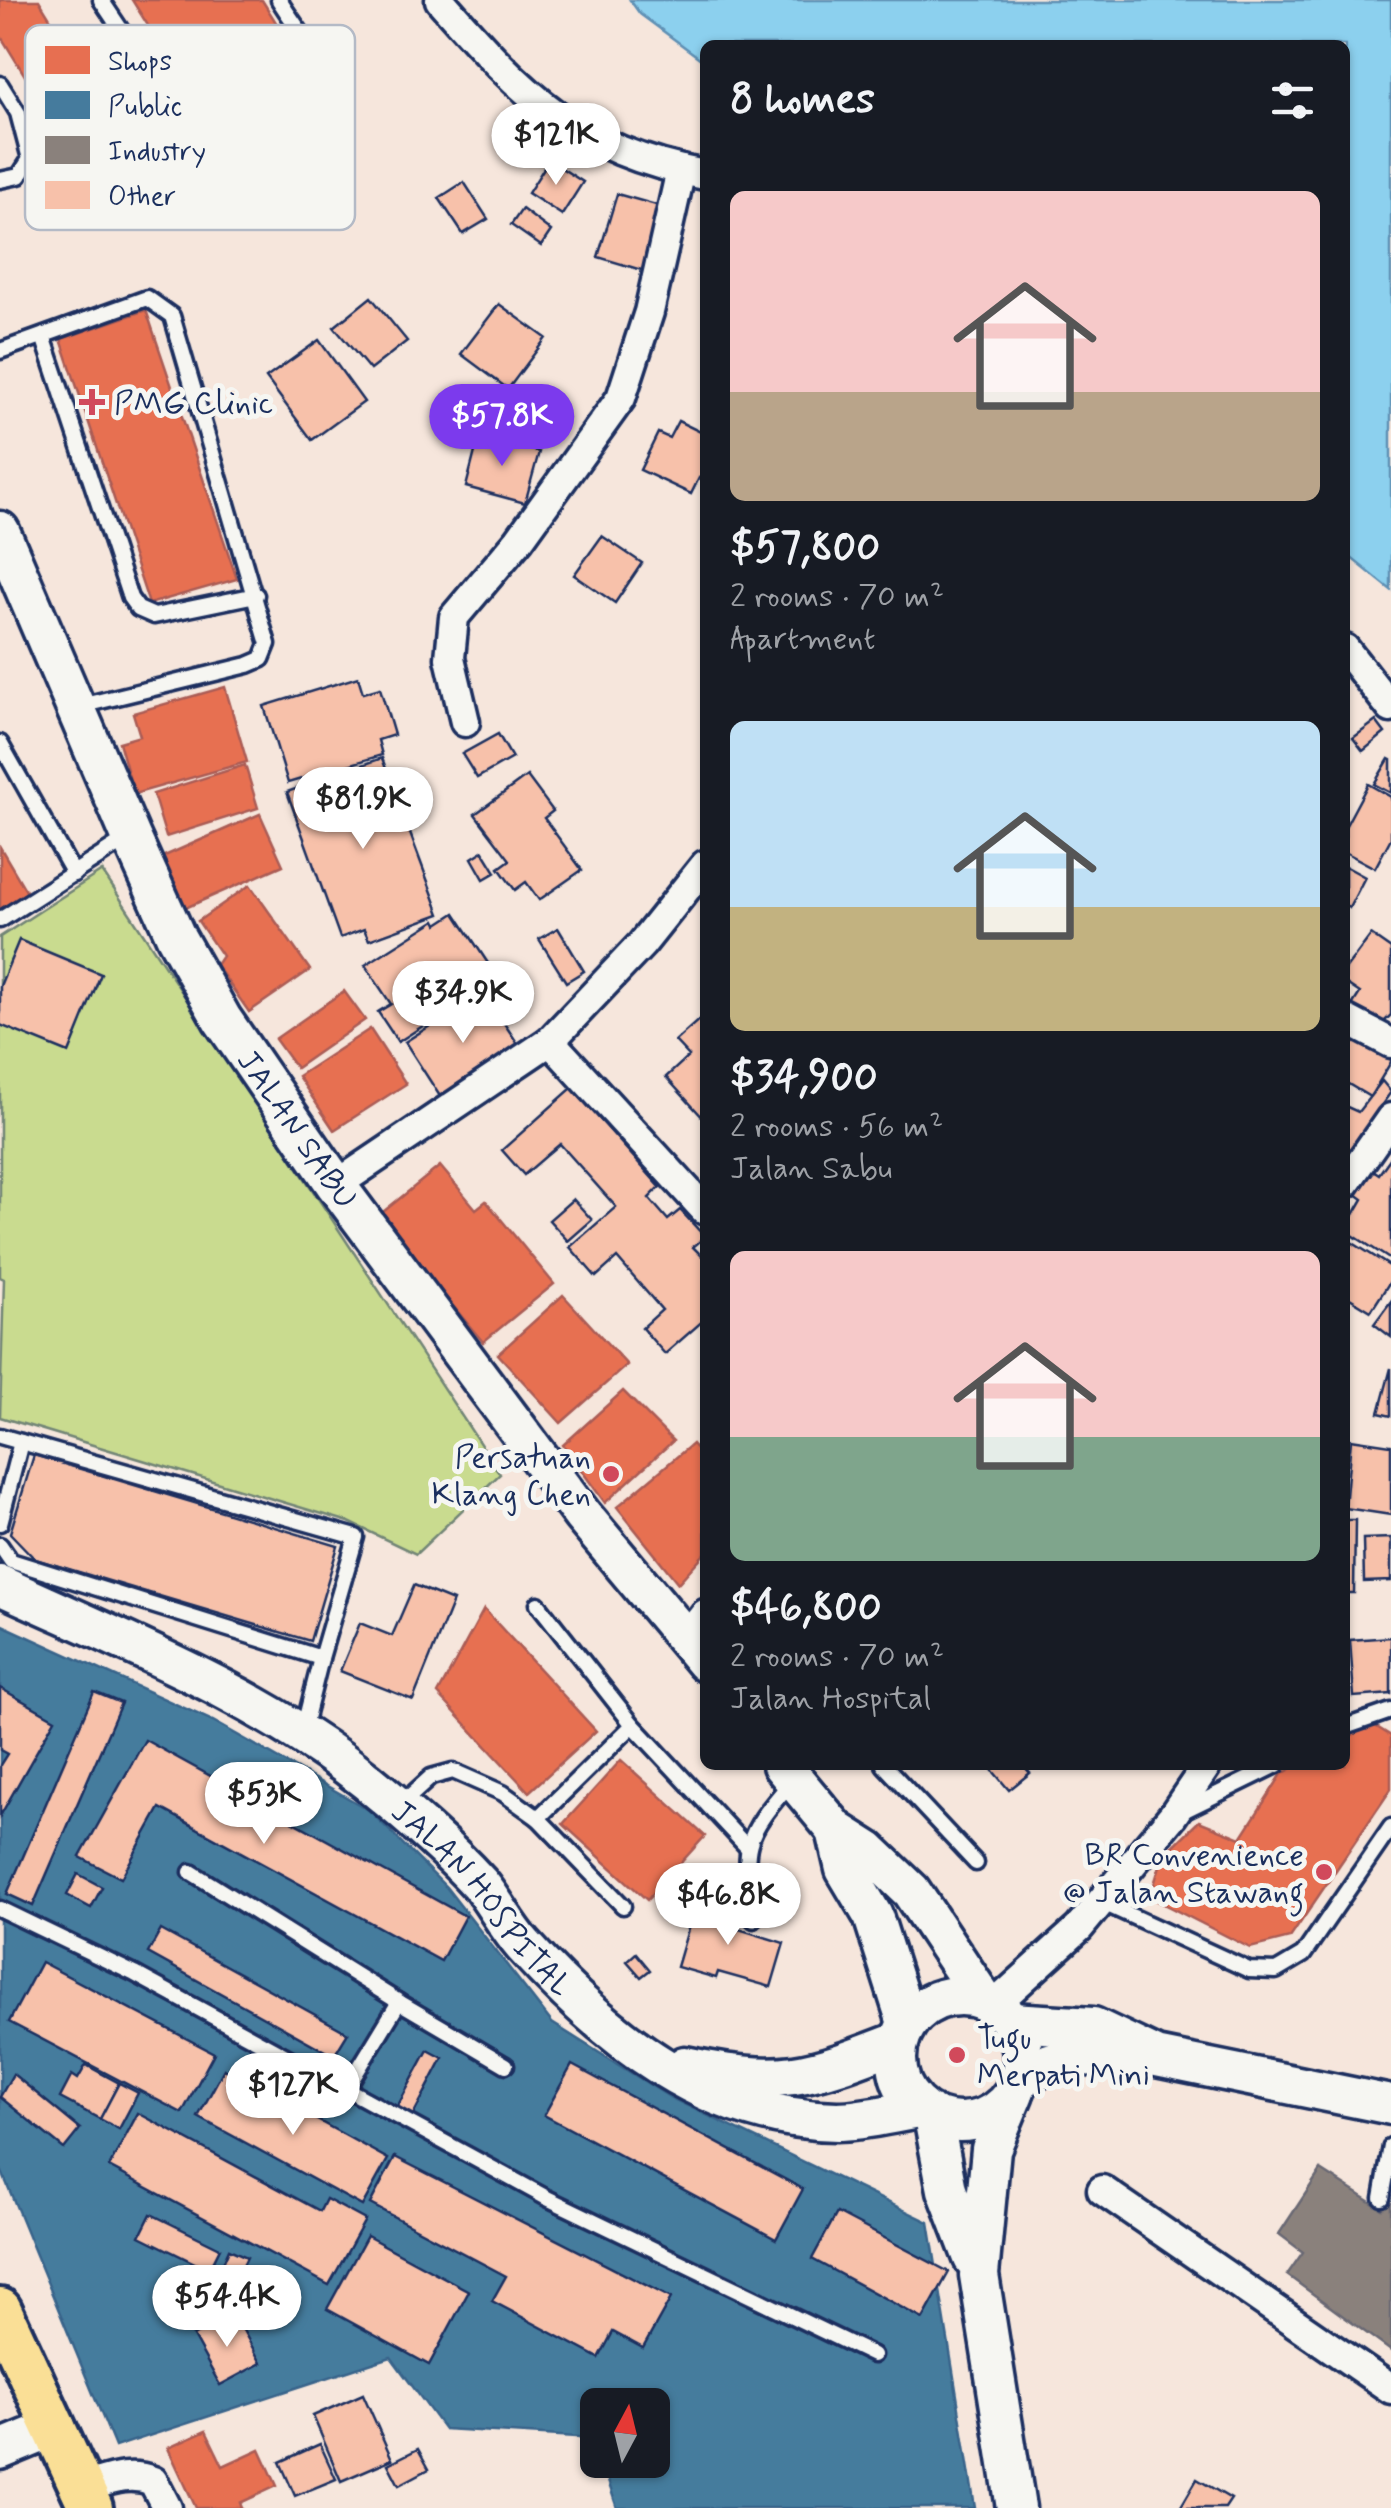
<!DOCTYPE html>
<html lang="en">
<head>
<meta charset="utf-8">
<style>
  body { margin:0; font-family:Mynerve,sans-serif; background:#20242c; color:#f1f3f6; height:100vh; display:flex; flex-direction:column; font-size:38px; white-space:nowrap }
  * { box-sizing:border-box; margin:0 }
  p { font-size:32px; color:#9ea1a6 }
  .icon { flex:none; width:55px; height:55px; fill:none; stroke:currentColor; stroke-width:2; stroke-linecap:round; stroke-linejoin:round }
  .map { position:relative; flex:1; overflow:hidden }
  .panel { position:absolute; left:700px; top:40px; width:650px; height:1730px; display:flex; flex-direction:column; background:#171b24; border-radius:15px; box-shadow:0 2px 8px #0004 }
  .panel>* { flex:none }
  .needle { width:65px; rotate:7deg }
  .controls { position:absolute; left:580px; top:2388px; display:grid; gap:20px }
  .controls a { display:grid; place-items:center; width:90px; height:90px; border-radius:15px; background:#171b24; box-shadow:0 2px 8px #0004; font-size:50px }
  .price { position:absolute; translate:-50% -85px; padding:0 22px; border-radius:35px; background:#fff; color:#222; font-size:32px; line-height:65px; filter:drop-shadow(0 2px 5px #0008) }
  .price::after { content:''; position:absolute; left:50%; top:60px; width:30px; height:22px; margin-left:-15px; background:inherit; clip-path:polygon(0 0,100% 0,50% 100%) }
  .price.current { background:#7c3aed; color:#fff }
  ul { padding:0; list-style:none }
  li { display:grid; align-content:center; gap:20px; height:530px; padding:0 30px }
  li span { display:grid; place-items:center; height:310px; border-radius:15px; color:#555 }
  li>.icon { margin-inline-start:auto }
  span .icon { width:180px; height:180px; fill:#fffc; stroke-width:1 }
  li b { font-size:42px }
  h2 { display:flex; justify-content:space-between; align-items:center; height:120px; padding:0 30px; font-size:42px }
  .map>svg:first-child { display:block }
  .green { fill:#c9db8f; stroke:#728576; stroke-width:2.5 }
  .water { fill:#8cd0ee; stroke:#5f90b4; stroke-width:2.5 }
  .shops { fill:#e76f51; stroke:#aa5c55; stroke-width:2.5 }
  .public { fill:#457b9d; stroke:#38648a; stroke-width:2.5 }
  .industry { fill:#8a817c; stroke:#696873; stroke-width:2.5 }
  .building { fill:#f7c1aa; stroke:#1b2f5e; stroke-width:2.5 }
  .lines { fill:none; stroke-linecap:round; stroke-linejoin:round }
  .lane-casing { stroke:#1b2f5e; stroke-width:21 }
  .street-casing { stroke:#1b2f5e; stroke-width:35 }
  .secondary-casing { stroke:#1b2f5e; stroke-width:45 }
  .primary-casing { stroke:#1b2f5e; stroke-width:50 }
  .lane { stroke:#f6f6f2; stroke-width:14 }
  .street { stroke:#f6f6f2; stroke-width:28 }
  .secondary { stroke:#f6f6f2; stroke-width:38 }
  .primary { stroke:#fadf96; stroke-width:42 }
  .poi-dot { fill:#d1495b; stroke:#f6f6f2; stroke-width:4 }
  .labels { text-anchor:middle; stroke-width:10; stroke-linejoin:round; paint-order:stroke }
  .poi-label { font-size:32px; fill:#1b2f5e; stroke:#f6f6f2; text-anchor:start }
  .street-label { font-size:32px; fill:#1b2f5e; stroke:#f6f6f2 }
  .key { fill:#f6f6f2; stroke:#b4bac6; stroke-width:2.5 }
  .key-label { font-size:28px; fill:#1b2f5e }
</style>
</head>
<body>
<div class="map">
<svg width="1391" height="2508" viewBox="0 0 1391 2508">
  <rect width="100%" height="100%" fill="#f6e6dc"/>
  <filter id="ink" filterUnits="userSpaceOnUse"><feTurbulence type="fractalNoise" baseFrequency=".01" numOctaves="2"/><feDisplacementMap in="SourceGraphic" scale="20" xChannelSelector="R" yChannelSelector="G"/><feConvolveMatrix kernelMatrix="1 2 1 2 8 2 1 2 1" color-interpolation-filters="sRGB"/></filter>
  <g filter="url(#ink)">
    <path class="green" d="M102,871L500,1474L416,1554L349,1522L0,1417L4,1279L0,1277V937Z"/>
    <path class="water" d="M630,0H1391V590L1345,553V45H705V62L640,14Z"/>
    <g class="shops">
      <path d="M0,0H39L151,183L107,210L0,35Z"/>
      <path d="M132,0H262L324,99L230,157Z"/>
      <path d="M146,310L237,579L149,604L61,339Z"/>
      <path d="M225,687L247,762L134,794L119,742L140,736L133,713Z"/>
      <path d="M245,765L258,808L166,837L153,794Z"/>
      <path d="M260,814L283,865L183,909L160,858Z"/>
      <path d="M0,847L29,896L0,913Z"/>
      <path d="M250,885L310,970L249,1012L216,965L222,956L198,921Z"/>
      <path d="M344,991L365,1020L296,1068L275,1039Z"/>
      <path d="M370,1029L406,1084L334,1130L298,1076Z"/>
      <path d="M440,1166L476,1209L486,1201L554,1284L483,1342L378,1216Z"/>
      <path d="M563,1295L627,1365L561,1423L498,1354Z"/>
      <path d="M623,1391L673,1441L605,1503L563,1445Z"/>
      <path d="M692,1444L705,1459V1553L678,1583L617,1507Z"/>
      <path d="M484,1609L596,1731L529,1792L438,1694Z"/>
      <path d="M1372,1724L1391,1736V1789L1290,1938L1250,1948L1150,1897L1163,1856L1199,1821L1241,1838L1282,1774L1298,1765H1345V1739Z"/>
      <path d="M621,1760L705,1836L647,1900L563,1824Z"/>
      <path d="M206,2431L223,2466L260,2449L277,2486L240,2503L242,2508H196L168,2448Z"/>
    </g>
    <path class="public" d="M0,1624L213,1721L369,1810L446,1887L552,2023L671,2098L929,2222L975,2508H617L601,2460H652V2405H598V2448L594,2438L444,2429L391,2357L115,2447L0,2167Z"/>
    <path class="industry" d="M1321,2170L1382,2209L1391,2194V2351L1287,2275L1303,2252L1279,2234Z"/>
    <g class="building">
      <path d="M549,160L583,182L562,215L528,193Z"/>
      <path d="M464,182L488,219L463,234L439,198Z"/>
      <path d="M617,194L667,208L648,272L598,257Z"/>
      <path d="M522,209L551,231L541,246L511,225Z"/>
      <path d="M371,297L407,341L370,370L334,327Z"/>
      <path d="M499,304L546,338L508,389L461,354Z"/>
      <path d="M319,340L364,402L312,440L266,378Z"/>
      <path d="M678,421L705,434V481L699,478L691,494L640,470L658,433L669,438Z"/>
      <path d="M479,436L539,452L525,503L466,487Z"/>
      <path d="M602,536L642,563L615,603L574,575Z"/>
      <path d="M358,677L363,693L380,688L394,735L378,740L382,755L288,783L264,706Z"/>
      <path d="M1376,721L1385,733L1363,751L1353,738Z"/>
      <path d="M498,734L512,758L477,778L462,754Z"/>
      <path d="M382,758L440,914L369,940L364,929L340,938L287,792Z"/>
      <path d="M1389,759L1391,760V793L1374,784Z"/>
      <path d="M527,776L553,811L544,818L582,870L539,900L526,882L515,890L499,868L510,860L475,814Z"/>
      <path d="M1368,784L1391,797V838L1375,868L1345,852V827Z"/>
      <path d="M483,851L496,872L484,879L472,858Z"/>
      <path d="M1345,866L1365,877L1349,908L1345,906Z"/>
      <path d="M455,913L493,971L476,982L480,989L398,1042L378,1012L391,1004L365,965L436,920L438,924Z"/>
      <path d="M558,928L584,971L566,982L539,939Z"/>
      <path d="M1371,935L1391,949V1015L1379,1027L1351,1007L1360,993L1345,983V970Z"/>
      <path d="M19,940L101,974L69,1053L0,1025V986Z"/>
      <path d="M483,992L522,1050L443,1101L405,1042Z"/>
      <path d="M702,1017L705,1021V1120L666,1077L689,1056L675,1041Z"/>
      <path d="M1358,1032L1391,1052V1062L1370,1097L1345,1082V1052Z"/>
      <path d="M1382,1081L1391,1092L1378,1110L1390,1119L1359,1158L1345,1147V1106L1358,1112Z"/>
      <path d="M572,1088L660,1187L649,1198L668,1220L680,1210L705,1237L693,1247L705,1259V1319L665,1354L642,1328L662,1310L617,1258L596,1277L570,1247L616,1207L560,1144L524,1175L502,1150Z"/>
      <path d="M1391,1157V1260L1345,1230L1363,1199L1356,1194L1373,1170L1379,1174Z"/>
      <path d="M573,1199L592,1220L568,1241L549,1220Z"/>
      <path d="M1345,1238L1391,1267V1280L1371,1311L1345,1295Z"/>
      <path d="M1391,1301V1337L1374,1324Z"/>
      <path d="M1391,1368V1416L1379,1413Z"/>
      <path d="M1351,1439L1391,1445V1515L1345,1508Z"/>
      <path d="M34,1455L338,1546L310,1641L35,1559L10,1533Z"/>
      <path d="M1345,1520H1355L1354,1593H1345Z"/>
      <path d="M1391,1538V1581L1364,1582L1363,1539Z"/>
      <path d="M414,1585L453,1601L413,1700L340,1671L360,1623L392,1636Z"/>
      <path d="M1391,1637V1694L1354,1697L1350,1640Z"/>
      <path d="M0,1688L55,1719L0,1816V1765L7,1754L0,1750Z"/>
      <path d="M94,1692L121,1703L33,1906L7,1894Z"/>
      <path d="M145,1740L465,1916L441,1961L160,1808L121,1878L80,1857Z"/>
      <path d="M988,1765H1023L1030,1773L1009,1790Z"/>
      <path d="M78,1874L102,1887L91,1908L67,1895Z"/>
      <path d="M696,1902L736,1914L732,1927L784,1943L771,1987L718,1972L716,1978L677,1967Z"/>
      <path d="M161,1930L348,2033L334,2056L148,1953Z"/>
      <path d="M636,1953L650,1970L641,1977L627,1961Z"/>
      <path d="M41,1962L214,2053L182,2113L9,2022Z"/>
      <path d="M428,2050L443,2058L411,2119L395,2111Z"/>
      <path d="M86,2065L119,2083L100,2119L60,2098L72,2075L78,2079Z"/>
      <path d="M572,2065L803,2189L776,2239L544,2115Z"/>
      <path d="M224,2069L388,2159L362,2206L198,2117Z"/>
      <path d="M13,2074L80,2129L64,2149L0,2097Z"/>
      <path d="M119,2083L138,2093L119,2129L100,2119Z"/>
      <path d="M138,2113L320,2211L326,2199L365,2220L329,2285L109,2167Z"/>
      <path d="M395,2157L671,2298L643,2348L613,2332L599,2358L492,2301L506,2276L370,2204Z"/>
      <path d="M837,2213L949,2272L923,2319L812,2259Z"/>
      <path d="M151,2214L220,2248L209,2270L140,2236Z"/>
      <path d="M367,2236L469,2291L429,2365L327,2309Z"/>
      <path d="M229,2249L247,2257L240,2271L223,2263Z"/>
      <path d="M234,2314L261,2363L220,2385L193,2336Z"/>
      <path d="M363,2394L392,2459L341,2481L313,2416Z"/>
      <path d="M320,2444L336,2479L295,2496L280,2462Z"/>
      <path d="M418,2449L429,2469L399,2485L388,2464Z"/>
      <path d="M1197,2479L1231,2499L1225,2508H1180Z"/>
    </g>
    <g class="lines">
      <g class="lane-casing">
        <g id="lane">
          <path d="M101,0L220,178L243,191C263,184 279,169 296,157C368,104 315,58 279,0"/>
          <path d="M0,84L18,113L30,159L19,176L0,180"/>
          <path d="M43,336L130,598L138,609L154,616L256,595"/>
          <path d="M0,351L147,298L172,316L268,644L262,659L248,665L80,706"/>
          <path d="M0,743L74,874"/>
          <path d="M0,920L130,837"/>
          <path d="M0,1436L356,1537L321,1658L11,1561L0,1545"/>
          <path d="M0,1523L21,1442"/>
          <path d="M538,1604L633,1725L746,1846"/>
          <path d="M1345,1727L1391,1711"/>
          <path d="M302,1734L321,1658"/>
          <path d="M884,1765L976,1863"/>
          <path d="M398,1807L431,1777L453,1771L503,1793L538,1818L633,1725"/>
          <path d="M1183,1811L1277,1765"/>
          <path d="M538,1818L623,1906"/>
          <path d="M191,1872L399,2002L345,2091"/>
          <path d="M1101,1902L1249,1970L1276,1971L1303,1955L1391,1827"/>
          <path d="M0,1909L135,1974L547,2198L873,2355"/>
          <path d="M754,1920C742,1844 742,1839 792,1781"/>
          <path d="M399,2002L506,2065"/>
          <path d="M1382,2198L1391,2146"/>
        </g>
      </g>
      <g class="street-casing">
        <g id="street">
          <path d="M440,0C524,96 575,150 705,175"/>
          <path d="M1345,649L1391,708"/>
          <path d="M465,722L450,658L454,617L519,540L621,398L649,312L681,170"/>
          <path d="M1345,1019L1391,1043"/>
          <path d="M550,1041L705,1210"/>
          <path d="M1345,1184L1391,1118"/>
          <path d="M336,1185L550,1041L642,944L705,865"/>
          <path d="M686,1638L705,1614"/>
          <path d="M993,2006L1079,1928L1173,1815L1207,1765"/>
          <path d="M1102,2190L1391,2389"/>
          <path d="M83,2488C108,2481 128,2471 153,2481L167,2508"/>
        </g>
      </g>
      <g class="secondary-casing">
        <g id="secondary">
          <path id="s1" d="M0,531L131,837L176,937L222,1019L336,1185L582,1515L705,1662"/>
          <path id="s2" d="M0,1585C124,1642 260,1695 367,1781C406,1813 445,1846 479,1883C495,1902 506,1926 523,1945C606,2037 707,2119 837,2121C863,2121 893,2113 919,2109"/>
          <path d="M782,1765L836,1830L869,1851L911,1891L984,2001"/>
          <path d="M836,1830L845,1869L873,1916L907,2023"/>
          <circle cx="960" cy="2059" r="63"/>
          <path d="M1011,2022L1093,2027L1156,2057L1391,2105"/>
          <path d="M685,2066C784,2086 805,2078 898,2042"/>
          <path d="M1020,2079C1057,2050 1099,2056 1143,2057"/>
          <path d="M1014,2093L991,2149L979,2275L1016,2508"/>
          <path d="M933,2117L947,2190L973,2258"/>
          <path d="M0,2450L56,2427"/>
        </g>
      </g>
      <g class="primary-casing">
        <path id="primary" d="M0,2310L91,2508"/>
      </g>
      <use href="#lane" class="lane"/>
      <use href="#street" class="street"/>
      <use href="#secondary" class="secondary"/>
      <use href="#primary" class="primary"/>
    </g>
  </g>
  <g class="poi-dot">
    <path d="M87 387h10v10h10v10h-10v10h-10v-10h-10v-10h10z"/>
    <circle cx="611" cy="1474" r="10"/>
    <circle cx="1324" cy="1872" r="10"/>
    <circle cx="957" cy="2055" r="10"/>
  </g>
  <g class="labels">
    <g class="poi-label">
      <text x="114" y="413">PMG Clinic</text>
      <text x="591" y="1467" text-anchor="end">Persatuan<tspan x="591" dy="37">Klang Chen</tspan></text>
      <text x="1304" y="1865" text-anchor="end">BR Convenience<tspan x="1304" dy="37">@ Jalan Stawang</tspan></text>
      <text x="977" y="2048">Tugu<tspan x="977" dy="37">Merpati Mini</tspan></text>
    </g>
    <g class="street-label">
      <text dy="11" stroke="none"><textPath href="#s1" startOffset="670">JALAN SABU</textPath></text>
      <text dy="11" stroke="none"><textPath href="#s2" startOffset="582">JALAN HOSPITAL</textPath></text>
    </g>
  </g>
  <rect x="25" y="25" width="330" height="205" rx="15" class="key"/>
  <rect x="45" y="46" width="45" height="28" fill="#e76f51"/>
  <rect x="45" y="91" width="45" height="28" fill="#457b9d"/>
  <rect x="45" y="136" width="45" height="28" fill="#8a817c"/>
  <rect x="45" y="181" width="45" height="28" fill="#f7c1aa"/>
  <g class="key-label">
    <text x="108" y="70">Shops</text>
    <text x="108" y="115">Public</text>
    <text x="108" y="160">Industry</text>
    <text x="108" y="205">Other</text>
  </g>
</svg>
<div class="controls">
<a><svg class="needle" viewBox="-14 -14 28 28"><path d="M0-13l5 13h-10z" fill="#e53935"/><path d="M0 13l5-13h-10z" fill="#9ea1a6"/></svg></a>
</div>
<b class="price" style="left:556px;top:188px">$121K</b>
<b class="price current" style="left:502px;top:469px">$57.8K</b>
<b class="price" style="left:363px;top:852px">$81.9K</b>
<b class="price" style="left:463px;top:1046px">$34.9K</b>
<b class="price" style="left:264px;top:1847px">$53K</b>
<b class="price" style="left:728px;top:1948px">$46.8K</b>
<b class="price" style="left:293px;top:2138px">$127K</b>
<b class="price" style="left:227px;top:2350px">$54.4K</b>
<section class="panel">
<h2>8 homes<svg class="icon" aria-label="filters" viewBox="0 0 24 24"><path d="M4 7h16M4 17h16"/><circle cx="9" cy="7" r="2"/><circle cx="15" cy="17" r="2"/></svg></h2>
<ul>
<li><span style="background:linear-gradient(#f6c9c9 65%,#b9a48a 0)"><svg class="icon" aria-label="home" viewBox="0 0 24 24"><path d="M3 11l9-7 9 7M6 9v11h12V9"/></svg></span><div><b>$57,800</b><p>2 rooms · 70 m²</p><p>Apartment</p></div></li>
<li><span style="background:linear-gradient(#bfe0f5 60%,#c2b280 0)"><svg class="icon" aria-label="home" viewBox="0 0 24 24"><path d="M3 11l9-7 9 7M6 9v11h12V9"/></svg></span><div><b>$34,900</b><p>2 rooms · 56 m²</p><p>Jalan Sabu</p></div></li>
<li><span style="background:linear-gradient(#f6c9c9 60%,#7fa58c 0)"><svg class="icon" aria-label="home" viewBox="0 0 24 24"><path d="M3 11l9-7 9 7M6 9v11h12V9"/></svg></span><div><b>$46,800</b><p>2 rooms · 70 m²</p><p>Jalan Hospital</p></div></li>
</ul>
</section>
</div>
</body>
</html>
